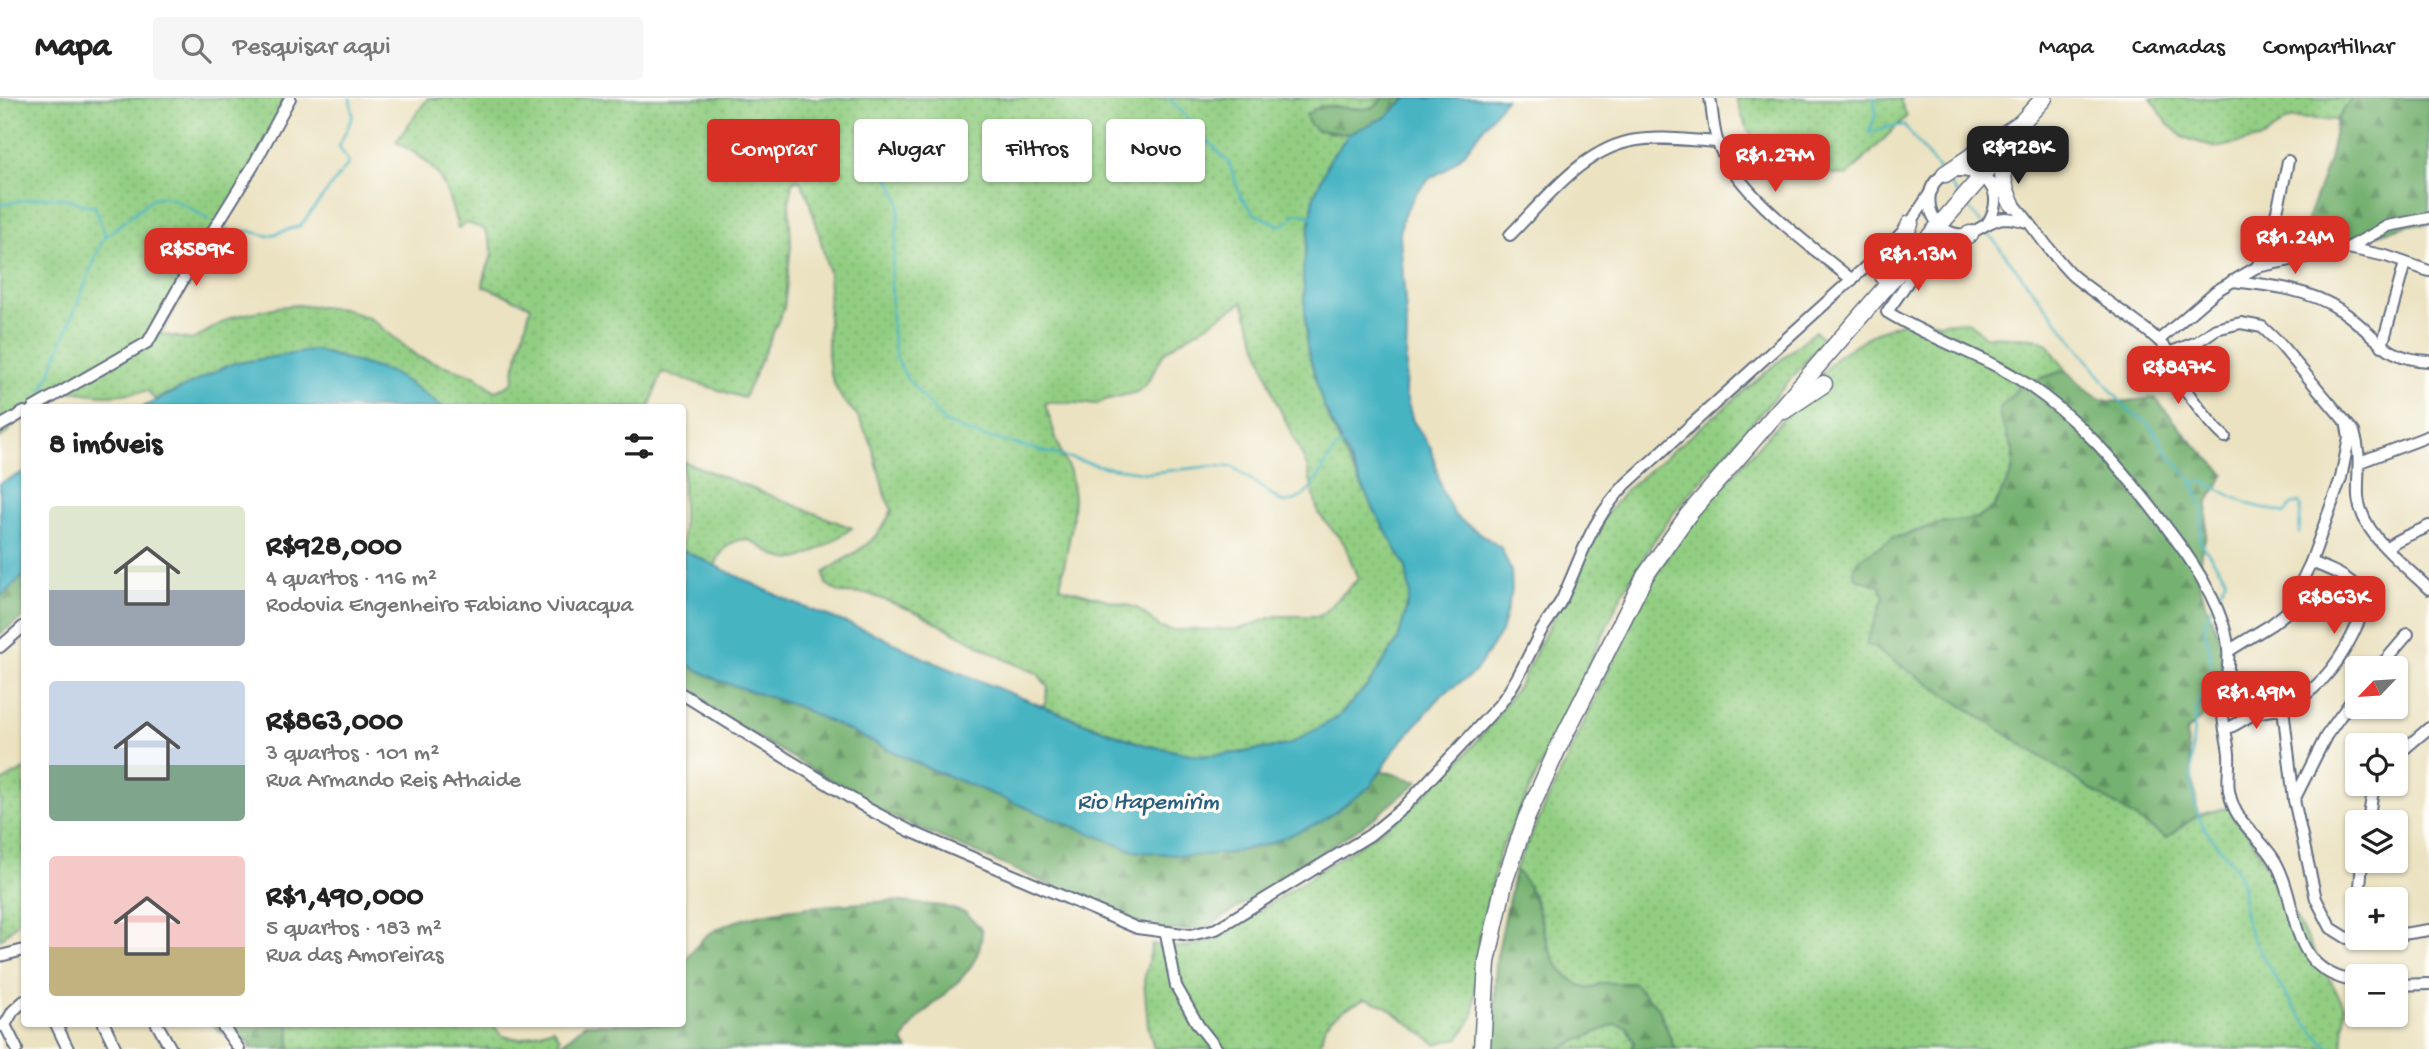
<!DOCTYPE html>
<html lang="pt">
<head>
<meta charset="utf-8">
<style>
  body { margin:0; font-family:"Gochi Hand",sans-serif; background:#f6f6f6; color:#222; height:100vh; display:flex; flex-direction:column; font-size:26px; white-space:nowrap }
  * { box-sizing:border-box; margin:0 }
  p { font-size:23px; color:#767676 }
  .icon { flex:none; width:38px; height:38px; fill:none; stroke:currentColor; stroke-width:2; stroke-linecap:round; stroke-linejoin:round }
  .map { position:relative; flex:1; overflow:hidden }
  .sheet { position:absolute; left:21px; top:306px; width:665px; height:623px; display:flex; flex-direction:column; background:#fff; border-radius:7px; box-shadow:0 2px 5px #0004 }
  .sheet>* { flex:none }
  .top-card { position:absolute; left:707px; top:21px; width:665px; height:63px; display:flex; gap:14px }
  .needle { width:46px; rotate:245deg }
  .tools { position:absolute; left:2345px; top:558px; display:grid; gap:14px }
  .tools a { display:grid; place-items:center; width:63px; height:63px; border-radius:7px; background:#fff; box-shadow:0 2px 5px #0004; font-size:35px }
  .price { position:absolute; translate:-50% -60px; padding:0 16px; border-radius:14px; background:#d93025; color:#fff; font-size:23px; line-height:46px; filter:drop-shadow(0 2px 4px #0008) }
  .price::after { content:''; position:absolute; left:50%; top:42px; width:21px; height:16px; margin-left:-10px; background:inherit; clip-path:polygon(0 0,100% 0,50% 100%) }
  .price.selected { background:#222; color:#fff }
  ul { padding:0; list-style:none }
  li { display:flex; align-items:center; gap:21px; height:175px; padding:0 28px }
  li span { display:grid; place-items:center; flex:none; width:196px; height:140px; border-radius:7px; color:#555 }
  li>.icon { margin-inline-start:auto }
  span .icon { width:84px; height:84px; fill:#fffc; stroke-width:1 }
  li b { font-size:30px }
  h2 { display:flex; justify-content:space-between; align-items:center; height:84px; padding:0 28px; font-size:30px }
  .chip { padding:0 24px; border-radius:7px; background:#fff; box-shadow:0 2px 5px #0004; font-size:24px; line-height:63px }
  .chip.selected { background:#d93025; color:#fff }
  header { display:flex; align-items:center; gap:42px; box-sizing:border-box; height:98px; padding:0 35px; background:#fff; border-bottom:2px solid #e0e0e0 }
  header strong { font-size:33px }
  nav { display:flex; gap:38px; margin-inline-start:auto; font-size:24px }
  .search { width:490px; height:63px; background:#f6f6f6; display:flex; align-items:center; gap:18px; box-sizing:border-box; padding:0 24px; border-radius:7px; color:#767676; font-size:26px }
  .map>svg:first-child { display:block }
  .green { fill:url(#green-dots); stroke:#567e70; stroke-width:2; fill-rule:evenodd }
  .forest { fill:url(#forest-firs); stroke:#487067; stroke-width:2 }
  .water { fill:#46b4c2; stroke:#307290; stroke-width:2 }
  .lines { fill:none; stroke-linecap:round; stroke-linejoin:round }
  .stream { stroke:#46b4c2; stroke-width:2.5 }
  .minor-casing { stroke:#646e81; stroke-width:14 }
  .highway-casing { stroke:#646e81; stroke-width:19 }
  .minor { stroke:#fff; stroke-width:10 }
  .highway { stroke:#fff; stroke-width:16 }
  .labels { text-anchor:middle; stroke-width:7; stroke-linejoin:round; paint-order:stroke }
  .water-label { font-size:24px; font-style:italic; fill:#2a5e81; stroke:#fdfcf7 }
</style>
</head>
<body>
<header>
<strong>Mapa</strong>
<div class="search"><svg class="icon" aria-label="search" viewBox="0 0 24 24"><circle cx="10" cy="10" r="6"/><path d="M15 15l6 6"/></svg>Pesquisar aqui</div>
<nav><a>Mapa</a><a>Camadas</a><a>Compartilhar</a></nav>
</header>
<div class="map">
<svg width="2429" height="951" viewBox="0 0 2429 951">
  <defs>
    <pattern id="green-dots" width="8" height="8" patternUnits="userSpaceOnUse" patternTransform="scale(1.75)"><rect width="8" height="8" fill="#92ce82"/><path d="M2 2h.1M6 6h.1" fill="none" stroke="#7db173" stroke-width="1.8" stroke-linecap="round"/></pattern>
    <pattern id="forest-firs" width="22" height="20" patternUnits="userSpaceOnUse" patternTransform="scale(1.75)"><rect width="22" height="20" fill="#75b170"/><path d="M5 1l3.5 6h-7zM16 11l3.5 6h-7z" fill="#5f905f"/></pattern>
  </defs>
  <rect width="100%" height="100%" fill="#fdfcf7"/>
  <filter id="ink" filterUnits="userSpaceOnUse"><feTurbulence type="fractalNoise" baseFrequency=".0143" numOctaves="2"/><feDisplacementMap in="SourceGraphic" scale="14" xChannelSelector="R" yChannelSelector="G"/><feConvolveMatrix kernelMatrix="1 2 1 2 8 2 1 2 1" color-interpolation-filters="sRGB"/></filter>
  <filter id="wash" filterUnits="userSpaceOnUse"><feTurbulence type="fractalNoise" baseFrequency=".00686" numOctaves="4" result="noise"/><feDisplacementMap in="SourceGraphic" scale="28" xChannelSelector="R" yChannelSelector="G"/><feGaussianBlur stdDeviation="1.57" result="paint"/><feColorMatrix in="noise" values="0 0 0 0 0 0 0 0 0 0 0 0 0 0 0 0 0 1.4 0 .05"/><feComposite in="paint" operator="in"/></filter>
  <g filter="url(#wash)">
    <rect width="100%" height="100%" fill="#ebe2c1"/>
    <g class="green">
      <path d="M0,0H293L244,93L160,236L192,242L232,219L278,209L298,207L344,211L371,221L418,259L476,278L495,293L508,288L513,283L515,268L531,208L483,188C486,159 501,162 484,131L467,125L458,130C445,85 441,67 396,44L428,0H1383L1375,9L1364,11L1320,8L1325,34L1349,36L1330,61L1303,172L1307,249L1323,307L1346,359L1406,469L1410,497L1398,542L1368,587L1338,619L1288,647L1237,655L1200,658L1145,647L1041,608L1045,605L1048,589L1037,575L1008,563L921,516L869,496L840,495L826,486L824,475C855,452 874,451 892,412L885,398L872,347L857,317L842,301L836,290L830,274L828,257L829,176L818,132L807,96L799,81L792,84L789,105L791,147L784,210L744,300L662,274L649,310H443L417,290L390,274L315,252L166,296L155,302L148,293C135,294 122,297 109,297C73,297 60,282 30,310H24V315L7,335L0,340ZM1243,204L1275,301L1307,368L1318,415L1344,445L1358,481L1320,518H1276L1239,531L1171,532L1161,530L1137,510L1060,489L1072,427L1074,399L1070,373L1062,358L1045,306L1050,304L1097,306L1105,302L1137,294L1147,285L1164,255L1173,248Z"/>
      <path d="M1736,0H1902L1900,2L1907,18L1847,78L1811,73H1790L1767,58L1746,29Z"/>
      <path d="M2151,0H2352L2337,22L2293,20L2284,24L2263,40L2216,50L2183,39L2168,26Z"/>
      <path d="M1914,220L1939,225L1967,223L1985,238L2035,240L2047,246L2066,272L2021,287L1999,311C2001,326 2010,337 2013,352C2017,372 1999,411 1979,420C1966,425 1949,422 1936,426C1922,430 1910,437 1895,439L1880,488L1884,499L1877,519L2166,740L2198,717L2231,709L2243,725L2345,909L2342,951H1675L1658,909L1603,885L1587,891C1544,872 1549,836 1534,799C1530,790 1521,781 1515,772L1639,507L1662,467L1693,422L1838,258L1874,235Z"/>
      <path d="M1815,233L1825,242L1678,409L1653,444L1621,498L1499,756L1479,841L1473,919L1459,940L1436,946L1384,907L1365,901C1351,908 1331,917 1324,931C1320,939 1324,945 1316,951H1154L1148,927L1144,883L1152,846C1176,852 1198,850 1221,838L1382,732L1418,703L1466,656L1495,621L1521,584L1602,422L1626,392Z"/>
      <path d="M683,363L852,430C838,440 811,459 795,461C776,464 766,449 751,443C733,437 720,453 715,468L683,452Z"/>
      <path d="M24,671V818L0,842V685Z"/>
      <path d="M289,926H492L502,938L520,941L553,930L560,940L555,951H290Z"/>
      <path d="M1615,926L1627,929L1634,944L1632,951H1558Z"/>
    </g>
    <g class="forest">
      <path d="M1383,0H1408L1386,19L1349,36L1316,32L1308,24L1306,17L1320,8L1364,11L1375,9Z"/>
      <path d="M2352,0H2429V126L2410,127L2293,160L2329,62L2337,22Z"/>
      <path d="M2066,272C2103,311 2105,305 2155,300L2193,345L2225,376L2208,403L2206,438L2201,454L2198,479L2205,505L2226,554L2213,610L2186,634L2198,717L2166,740L1866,545L1884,499L1880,488L1856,480L1853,472L1857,463L1895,439L1905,438L1939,425L1978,420L1995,408L2013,372V352L2000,320L1999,311L2021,287Z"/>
      <path d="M24,477V518L0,536V499Z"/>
      <path d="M682,564L717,582L799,609L925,669L1134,753L1189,758L1231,755L1271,745L1370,689L1381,672L1418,684L1374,720L1213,826L1198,832L1157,833L891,718L683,595Z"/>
      <path d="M1515,772C1553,805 1530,866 1587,891L1603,885H1633L1658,909L1675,951H1632L1634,944L1627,929L1616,926L1558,951H1492L1496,863Z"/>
      <path d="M891,803L942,808L966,815L982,832C982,887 918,903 903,944L908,951H555L585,926H682L683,865C691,857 698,844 707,837C750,808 839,807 891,803Z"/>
      <path d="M213,926H289L290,951H250L248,943L219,934Z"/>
    </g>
    <g class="water">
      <path d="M1408,0H1506L1465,54L1447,71L1430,80L1416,95L1403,118L1400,137L1407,230L1405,295L1413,323L1431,350L1442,393L1455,418L1501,450L1511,473L1512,493L1501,534L1475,574L1442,597L1398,647L1370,689L1321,724L1271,745L1231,755L1189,758L1134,753L925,669L799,609L717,582L683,564V452L791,504L878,537L926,561L1086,626L1145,647L1200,658L1237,655L1288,647L1338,619L1368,587L1398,542L1410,496L1406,469L1374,412L1323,307L1307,249L1303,172L1314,98L1330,61L1349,36L1386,19Z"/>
      <path d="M315,252L390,274L416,290L443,310H141L231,266Z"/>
      <path d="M24,374V477L0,499V385Z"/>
    </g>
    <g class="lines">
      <g class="stream">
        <path d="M1169,0L1229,65L1241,99L1255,116L1277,126L1283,127L1287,125L1296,115L1315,119"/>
        <path d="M1874,0L1876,16L1869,35L1888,29L1904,27L1940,73"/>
        <path d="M882,69L895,91L900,107L891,179L892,234L896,258L905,278L944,324L967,334L1105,369L1148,375L1212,368L1233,369L1283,405C1319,402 1319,363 1343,345"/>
        <path d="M1946,81L1959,98"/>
        <path d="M1965,106L1981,125"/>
        <path d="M0,107C22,103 46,96 68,101C78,104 85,107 95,109L105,136L40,300"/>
        <path d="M225,130L229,133H250L268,138L300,128L349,65L339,48L353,18L350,0"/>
        <path d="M1985,131L2126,311L2151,328L2167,354L2192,383L2203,411L2200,443L2226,480L2216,502"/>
        <path d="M105,139L153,100C171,94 193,113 209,122"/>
        <path d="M2192,383L2204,384L2248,406L2285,415L2291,407L2299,405L2301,409L2299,435"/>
        <path d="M2212,508C2196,538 2214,543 2210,569C2209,582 2199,600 2196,615C2192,639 2190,676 2194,700C2199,737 2224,748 2239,777C2246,791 2241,809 2246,824C2250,836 2256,846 2262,857C2282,892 2301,925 2331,951"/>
      </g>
    </g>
  </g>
  <g filter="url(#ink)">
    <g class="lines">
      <g class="minor-casing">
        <g id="minor">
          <path d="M1710,0C1713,15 1713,34 1719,48C1740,98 1810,147 1852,182"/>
          <path d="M1986,82C2014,95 2046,153 2072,177C2092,195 2161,237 2169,255C2173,263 2173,272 2178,280C2187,295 2212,328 2225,339"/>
          <path d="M1987,126C2024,68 1921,51 1930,109C1932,120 1940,130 1950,134C1973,144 1984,121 2005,120C2012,120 2020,122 2027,124"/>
          <path d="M1510,137C1546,101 1584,49 1637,42C1663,38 1691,43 1718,44"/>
          <path d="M2348,150L2386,158L2429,173"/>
          <path d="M2257,169C2273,135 2281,99 2288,63"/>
          <path d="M1916,172L1887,214C1932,242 1984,257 2028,287C2077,320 2115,363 2151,409C2179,445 2208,482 2223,526C2234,557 2225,583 2223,615C2223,628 2228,643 2229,656C2230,669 2227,681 2229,693C2235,727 2259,736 2275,763C2302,811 2285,872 2357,884"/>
          <path d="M2232,183C2269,187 2310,191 2342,213C2376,236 2383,261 2429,263"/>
          <path d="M2159,242L2216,193L2257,169L2348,150L2388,128L2429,120"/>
          <path d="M2382,248L2405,165"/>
          <path d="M2169,255L2197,244L2216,231L2241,225L2262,229L2280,246L2354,334C2362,358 2357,375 2358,398C2361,437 2404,466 2429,491"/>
          <path d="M33,310L148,244L188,173L253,68L290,0"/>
          <path d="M0,328L24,314"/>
          <path d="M2360,364L2429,338"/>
          <path d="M2386,450C2399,439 2414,436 2429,428"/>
          <path d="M0,549L24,528"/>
          <path d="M2230,552L2272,526L2287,514L2311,464L2341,380L2349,340L2347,328"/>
          <path d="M2379,570L2408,536"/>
          <path d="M682,596L870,712L910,733L1137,830L1191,837L1216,831L1370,737L1404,709L1500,606C1517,584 1527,560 1540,535C1547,523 1557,512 1563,499C1584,453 1590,424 1626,386L1892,145L1910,126L1932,92"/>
          <path d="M2283,610L2294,702L2316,801L2331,830L2347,840H2383"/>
          <path d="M2225,631C2237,628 2246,618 2258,615C2267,612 2277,613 2285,609C2317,594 2338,567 2353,536C2358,525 2365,513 2362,501C2357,480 2328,471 2311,464"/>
          <path d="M2396,658L2429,630"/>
          <path d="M2294,702L2326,638L2357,595"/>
          <path d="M2368,724L2374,686"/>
          <path d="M2359,802L2362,763"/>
          <path d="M1166,835L1176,888L1198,927L1217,951"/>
          <path d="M2396,837L2429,832"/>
          <path d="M0,858L24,852"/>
          <path d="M2396,887L2429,886"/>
          <path d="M56,926L68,951"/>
          <path d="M104,926L116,951"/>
          <path d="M157,926L171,951"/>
          <path d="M221,926L239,951"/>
          <path d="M5,927L17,951"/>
          <path d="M0,928L5,927L13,913L24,903"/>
        </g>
      </g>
      <g class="highway-casing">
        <g id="highway">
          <path d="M2007,48C2001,71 2001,85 2012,106"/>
          <path d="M1945,76L2021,25L2044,0"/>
          <path d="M1909,174L1934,153L1970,136"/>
          <path d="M1884,180L1910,126"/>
          <path d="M1784,313L1824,286"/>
          <path d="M1482,951L1487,864L1504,785L1526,721L1558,650L1645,478L1688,417L1982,78L2021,25"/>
        </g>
      </g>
      <use href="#minor" class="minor"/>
      <use href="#highway" class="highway"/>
    </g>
  </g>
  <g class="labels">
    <g class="water-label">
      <text x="1148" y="710">Rio Itapemirim</text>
    </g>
  </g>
</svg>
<div class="tools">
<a><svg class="needle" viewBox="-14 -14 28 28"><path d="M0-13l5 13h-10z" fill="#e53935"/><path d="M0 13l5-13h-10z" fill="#767676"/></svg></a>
<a><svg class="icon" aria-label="locate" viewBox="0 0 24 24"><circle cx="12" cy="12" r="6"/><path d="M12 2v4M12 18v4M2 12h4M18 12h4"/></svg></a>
<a><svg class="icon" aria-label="layers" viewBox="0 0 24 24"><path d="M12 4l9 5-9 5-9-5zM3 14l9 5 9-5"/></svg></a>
<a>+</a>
<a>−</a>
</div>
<b class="price selected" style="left:2018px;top:88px">R$928K</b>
<b class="price" style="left:1775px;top:96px">R$1.27M</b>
<b class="price" style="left:2295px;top:178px">R$1.24M</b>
<b class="price" style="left:196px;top:190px">R$589K</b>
<b class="price" style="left:1918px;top:195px">R$1.13M</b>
<b class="price" style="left:2178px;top:308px">R$847K</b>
<b class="price" style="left:2334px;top:538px">R$863K</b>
<b class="price" style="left:2256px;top:633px">R$1.49M</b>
<div class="top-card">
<a class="chip selected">Comprar</a>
<a class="chip">Alugar</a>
<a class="chip">Filtros</a>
<a class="chip">Novo</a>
</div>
<section class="sheet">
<h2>8 imóveis<svg class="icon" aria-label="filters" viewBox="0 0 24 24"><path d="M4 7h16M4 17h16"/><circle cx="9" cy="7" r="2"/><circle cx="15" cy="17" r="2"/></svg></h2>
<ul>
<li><span style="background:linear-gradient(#dfe7d0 60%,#9aa5b1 0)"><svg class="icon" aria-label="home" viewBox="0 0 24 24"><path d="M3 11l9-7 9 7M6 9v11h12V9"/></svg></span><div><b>R$928,000</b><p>4 quartos · 116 m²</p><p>Rodovia Engenheiro Fabiano Vivacqua</p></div></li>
<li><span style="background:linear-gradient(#c9d6e8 60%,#7fa58c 0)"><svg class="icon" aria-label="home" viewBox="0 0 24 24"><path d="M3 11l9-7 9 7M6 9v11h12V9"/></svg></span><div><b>R$863,000</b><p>3 quartos · 101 m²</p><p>Rua Armando Reis Athaide</p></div></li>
<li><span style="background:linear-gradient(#f6c9c9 65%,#c2b280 0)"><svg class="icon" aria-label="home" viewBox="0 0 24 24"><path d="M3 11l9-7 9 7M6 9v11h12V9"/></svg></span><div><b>R$1,490,000</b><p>5 quartos · 183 m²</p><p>Rua das Amoreiras</p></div></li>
</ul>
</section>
</div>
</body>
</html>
